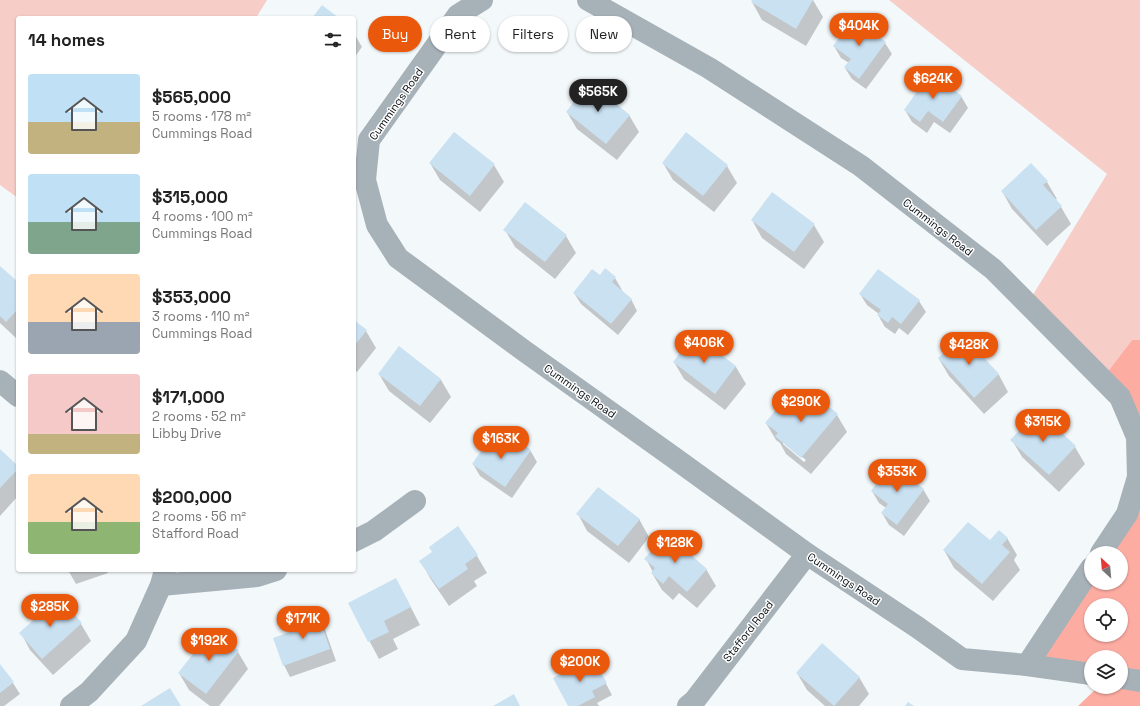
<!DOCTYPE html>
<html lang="en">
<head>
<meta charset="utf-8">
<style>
  body { margin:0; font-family:"Space Grotesk",sans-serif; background:#f2f2f2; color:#222; height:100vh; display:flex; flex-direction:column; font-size:15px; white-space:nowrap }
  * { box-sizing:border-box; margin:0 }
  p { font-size:13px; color:#767676 }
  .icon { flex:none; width:22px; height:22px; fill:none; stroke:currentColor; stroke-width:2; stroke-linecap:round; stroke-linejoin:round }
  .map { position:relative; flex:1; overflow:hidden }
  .drawer { position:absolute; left:16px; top:16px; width:340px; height:556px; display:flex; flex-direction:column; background:#fff; border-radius:4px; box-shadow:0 1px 3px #0004 }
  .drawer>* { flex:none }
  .hud { position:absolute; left:368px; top:16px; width:380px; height:36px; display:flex; gap:8px }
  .needle { width:26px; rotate:334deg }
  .tools { position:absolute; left:1084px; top:546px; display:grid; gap:8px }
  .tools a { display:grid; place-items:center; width:44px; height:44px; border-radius:50%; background:#fff; box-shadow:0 1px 3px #0004; font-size:20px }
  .price { position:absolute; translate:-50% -34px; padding:0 9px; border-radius:14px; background:#ea580c; color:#fff; font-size:13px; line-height:26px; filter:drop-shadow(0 1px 2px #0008) }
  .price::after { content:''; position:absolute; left:50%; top:24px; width:12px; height:9px; margin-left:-6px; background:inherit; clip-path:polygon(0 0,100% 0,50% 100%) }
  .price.on { background:#222; color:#fff }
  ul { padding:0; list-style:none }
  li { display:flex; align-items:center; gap:12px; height:100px; padding:0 12px }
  li span { display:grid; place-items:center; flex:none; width:112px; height:80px; border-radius:4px; color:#555 }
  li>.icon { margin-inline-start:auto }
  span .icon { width:48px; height:48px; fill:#fffc; stroke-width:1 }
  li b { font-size:17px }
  h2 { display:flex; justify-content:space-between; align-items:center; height:48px; padding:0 12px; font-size:17px }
  .chip { padding:0 14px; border-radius:18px; background:#fff; box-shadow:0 1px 3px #0004; font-size:14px; line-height:36px }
  .chip.on { background:#ea580c; color:#fff }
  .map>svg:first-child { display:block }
  .green { fill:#f7cdc8 }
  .water { fill:#fdaca2; fill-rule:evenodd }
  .shadow { fill:#0003; fill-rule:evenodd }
  .building { fill:#cae1f2 }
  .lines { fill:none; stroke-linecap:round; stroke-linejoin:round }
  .minor { stroke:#a7b1b8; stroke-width:22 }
  .labels { text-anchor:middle; stroke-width:3; stroke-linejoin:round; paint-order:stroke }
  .street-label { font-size:11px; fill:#060d12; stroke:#fff }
</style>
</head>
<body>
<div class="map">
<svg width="1140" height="706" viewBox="0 0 1140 706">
  <rect width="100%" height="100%" fill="#f3f8fb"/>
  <g class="green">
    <path d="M0,0H267L256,18H18V198L0,185Z"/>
    <path d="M889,0H1140V340H1132L1106,374L1031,298L1107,174Z"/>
  </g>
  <g class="water">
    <path d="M1132,340H1140V456L1106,374Z"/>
    <path d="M1140,486V706H1078L1098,687H1121V657H1091V678L1023,669L1091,583H1121V553H1097ZM1091,605H1121V635H1091Z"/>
  </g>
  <g class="shadow">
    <path d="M753,0H813L823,17L806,46L762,20L752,2Z"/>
    <path d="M354,33L362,47L354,58Z"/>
    <path d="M885,43L892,54L866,89L852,79L845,68L849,63L841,58L834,46Z"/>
    <path d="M961,96L968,108L950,133L934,122L927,133L912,122L905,110Z"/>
    <path d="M567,112L629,115L639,132L617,160L577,129Z"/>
    <path d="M455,133L494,165L504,182L480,212L440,180L430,163Z"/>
    <path d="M663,163L727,166L737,183L714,212L673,180Z"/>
    <path d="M1047,182L1057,199L1055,200L1061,207L1071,224L1047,246L1012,209L1002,191Z"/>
    <path d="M752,220L814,225L824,242L804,269L762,238Z"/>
    <path d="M505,230L566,236L576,253L555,279L515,247Z"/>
    <path d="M0,267L18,284V336L16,338L0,323Z"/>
    <path d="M600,276L615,278L622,290L621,291L631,299L637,311L618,335L581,304L574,293Z"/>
    <path d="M860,294L919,301L926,312L908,335L899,328L895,334L885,327L878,315L879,314L867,305Z"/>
    <path d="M354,321L366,331L376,348L357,372L354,370Z"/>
    <path d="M694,335L736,367L746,384L725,410L684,379L674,362Z"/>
    <path d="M963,336L999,375L1008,392L984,414L949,376L939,359Z"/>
    <path d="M400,348L441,380L451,397L430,423L389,391L379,374Z"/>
    <path d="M804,409L837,415L847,432L811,474L786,454L780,443L776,440L766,423ZM783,442L806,460L804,462L783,444Z"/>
    <path d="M1012,440L1075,447L1085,464L1059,492L1022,457Z"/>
    <path d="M0,450L18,467V496L0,516Z"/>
    <path d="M514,450H530L537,462L512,498L480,476L473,464Z"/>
    <path d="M923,489L930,501L904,536L889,525L882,513L886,508L879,503L872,491Z"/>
    <path d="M578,514L639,519L649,537L629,563L587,531Z"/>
    <path d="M457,528L477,556L487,573L474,581L477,586L449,606L430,578L421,561L433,553Z"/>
    <path d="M1007,538L1017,555L1014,560L1020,570L993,601L954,568L944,550Z"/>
    <path d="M646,559L706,569L716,586L697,608L679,593L673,600L662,590L652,573L653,572Z"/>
    <path d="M68,570H107L108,573L76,584Z"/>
    <path d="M405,596L420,625L393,639L398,649L379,659L349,603Z"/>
    <path d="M317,612L323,624L336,661L290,677L284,665L302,629Z"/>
    <path d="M81,624L91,641L53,675L30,650L21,633Z"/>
    <path d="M238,652L248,669L219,706H210L189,690L179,673Z"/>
    <path d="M592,658L612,695L597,703L599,706H569Z"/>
    <path d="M0,666L13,683L20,694L4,706H0Z"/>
    <path d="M797,673L859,677L869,694L859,706H825L807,690Z"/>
  </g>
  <g class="building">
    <path d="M752,0H813L796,29L751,2Z"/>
    <path d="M322,5L339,18H312Z"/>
    <path d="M853,19L886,42L859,79L844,67L851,59L833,46Z"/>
    <path d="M930,73L962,96L943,122L928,111L920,122L904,110Z"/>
    <path d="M589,82L630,115L606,144L566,112Z"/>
    <path d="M454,132L495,164L470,196L429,163Z"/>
    <path d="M686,132L728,165L703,196L662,163Z"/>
    <path d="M1031,163L1048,181L1043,185L1062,206L1036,230L1001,191Z"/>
    <path d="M772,192L815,224L794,252L751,220Z"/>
    <path d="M525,202L567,235L545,262L503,230Z"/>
    <path d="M0,266L18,282V309L6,322L0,316Z"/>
    <path d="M605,268L616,277L612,282L632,299L611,324L573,293L592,269L600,275Z"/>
    <path d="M878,269L920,300L901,324L892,317L888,323L877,315L881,310L859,294Z"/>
    <path d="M354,320L367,330L354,346Z"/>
    <path d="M694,334L736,366L715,394L673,362Z"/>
    <path d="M963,335L999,374L974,398L938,358Z"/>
    <path d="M399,346L441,379L420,406L378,374Z"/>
    <path d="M788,395L804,408L815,395L838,414L801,458L775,436L778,433L765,423Z"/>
    <path d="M1038,411L1076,446L1049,475L1010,440Z"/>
    <path d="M492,435L513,449L519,441L531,450L505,487L472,464Z"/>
    <path d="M0,449L18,466V469L0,488Z"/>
    <path d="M891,464L924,489L897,525L881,513L888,504L871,491Z"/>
    <path d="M598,487L640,519L618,546L576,514Z"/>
    <path d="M968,522L990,540L999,530L1008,538L1002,545L1010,552L982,584L943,550Z"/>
    <path d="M458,526L478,555L465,564L468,569L439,589L419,561L432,552L429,547Z"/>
    <path d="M667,534L707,569L687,592L669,576L663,584L651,573L655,568L644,559Z"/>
    <path d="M67,570H76L68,573Z"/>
    <path d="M396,578L411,607L384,621L389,632L368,642L348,603Z"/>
    <path d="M59,597L82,623L42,659L19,633Z"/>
    <path d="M317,611L330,649L283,666L273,638L301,628L298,617Z"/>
    <path d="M212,630L239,651L206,694L178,673Z"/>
    <path d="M822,643L860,677L834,706L796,673Z"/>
    <path d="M592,657L607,683L592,691L595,697L578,706H568L553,678Z"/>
    <path d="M0,664L14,682L0,693Z"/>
    <path d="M170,688L181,706H141Z"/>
    <path d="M514,694L520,706H493Z"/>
    <path d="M908,702L914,706H905Z"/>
  </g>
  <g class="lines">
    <g class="minor">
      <path d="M482,0L458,15L369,140L365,180L377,225L398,258L523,350L673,457L807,554L917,627L962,659L1027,665L1091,674"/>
      <path d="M588,0L709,68L861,166L993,269L1120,397L1137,437L1138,477L1127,514L1101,553"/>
      <path d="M0,381L18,396"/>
      <path d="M354,541L374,531L415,501"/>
      <path d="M161,585L257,576L276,570"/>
      <path d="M1027,665L1091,568"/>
      <path d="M1121,678L1140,681"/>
      <path d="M71,706L89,692L136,641L161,585L165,570"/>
      <path d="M688,706L695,700L807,554"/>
    </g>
  </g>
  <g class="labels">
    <g class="street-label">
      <text transform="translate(396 104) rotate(-55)" y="4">Cummings Road</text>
      <text transform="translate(938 227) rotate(38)" y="4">Cummings Road</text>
      <text transform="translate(580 391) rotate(35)" y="4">Cummings Road</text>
      <text transform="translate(844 579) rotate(34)" y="4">Cummings Road</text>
      <text transform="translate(748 631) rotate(-52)" y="4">Stafford Road</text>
    </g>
  </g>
</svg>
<div class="tools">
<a><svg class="needle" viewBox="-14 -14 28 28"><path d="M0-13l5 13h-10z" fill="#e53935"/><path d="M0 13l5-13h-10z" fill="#767676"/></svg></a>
<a><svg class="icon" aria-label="locate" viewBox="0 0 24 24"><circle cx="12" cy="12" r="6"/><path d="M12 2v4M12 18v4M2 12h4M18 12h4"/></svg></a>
<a><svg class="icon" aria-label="layers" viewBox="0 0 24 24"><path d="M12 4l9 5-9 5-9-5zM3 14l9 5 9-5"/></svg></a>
</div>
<b class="price" style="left:859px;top:47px">$404K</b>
<b class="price" style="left:933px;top:100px">$624K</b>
<b class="price on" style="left:598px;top:113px">$565K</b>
<b class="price" style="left:704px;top:364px">$406K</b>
<b class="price" style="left:969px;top:366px">$428K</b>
<b class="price" style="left:801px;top:423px">$290K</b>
<b class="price" style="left:1043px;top:443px">$315K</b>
<b class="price" style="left:501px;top:460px">$163K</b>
<b class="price" style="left:897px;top:493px">$353K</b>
<b class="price" style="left:675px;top:564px">$128K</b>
<b class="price" style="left:50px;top:628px">$285K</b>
<b class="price" style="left:303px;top:640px">$171K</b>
<b class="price" style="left:209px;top:662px">$192K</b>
<b class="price" style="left:580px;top:683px">$200K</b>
<div class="hud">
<a class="chip on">Buy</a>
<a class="chip">Rent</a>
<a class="chip">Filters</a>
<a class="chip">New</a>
</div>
<section class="drawer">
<h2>14 homes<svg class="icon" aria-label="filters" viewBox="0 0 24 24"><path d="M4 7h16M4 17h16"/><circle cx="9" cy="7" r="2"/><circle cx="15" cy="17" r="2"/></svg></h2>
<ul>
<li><span style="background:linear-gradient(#bfe0f5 60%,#c2b280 0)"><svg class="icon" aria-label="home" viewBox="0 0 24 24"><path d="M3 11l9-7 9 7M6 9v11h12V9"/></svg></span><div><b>$565,000</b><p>5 rooms · 178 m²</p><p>Cummings Road</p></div></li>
<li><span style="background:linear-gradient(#bfe0f5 60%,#7fa58c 0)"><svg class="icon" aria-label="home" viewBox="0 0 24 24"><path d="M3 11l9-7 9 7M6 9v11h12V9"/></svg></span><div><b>$315,000</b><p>4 rooms · 100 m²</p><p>Cummings Road</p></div></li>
<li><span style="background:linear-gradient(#ffd9b3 60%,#9aa5b1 0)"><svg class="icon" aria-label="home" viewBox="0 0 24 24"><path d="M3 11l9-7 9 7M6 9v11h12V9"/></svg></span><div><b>$353,000</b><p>3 rooms · 110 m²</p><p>Cummings Road</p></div></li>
<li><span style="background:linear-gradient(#f6c9c9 75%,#c2b280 0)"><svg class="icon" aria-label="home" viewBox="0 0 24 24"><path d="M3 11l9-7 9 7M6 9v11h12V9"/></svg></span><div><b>$171,000</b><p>2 rooms · 52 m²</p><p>Libby Drive</p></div></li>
<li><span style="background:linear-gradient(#ffd9b3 60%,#8fb573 0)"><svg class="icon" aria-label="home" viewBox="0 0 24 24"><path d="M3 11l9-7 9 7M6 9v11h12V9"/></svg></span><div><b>$200,000</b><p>2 rooms · 56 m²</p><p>Stafford Road</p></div></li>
</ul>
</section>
</div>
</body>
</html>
